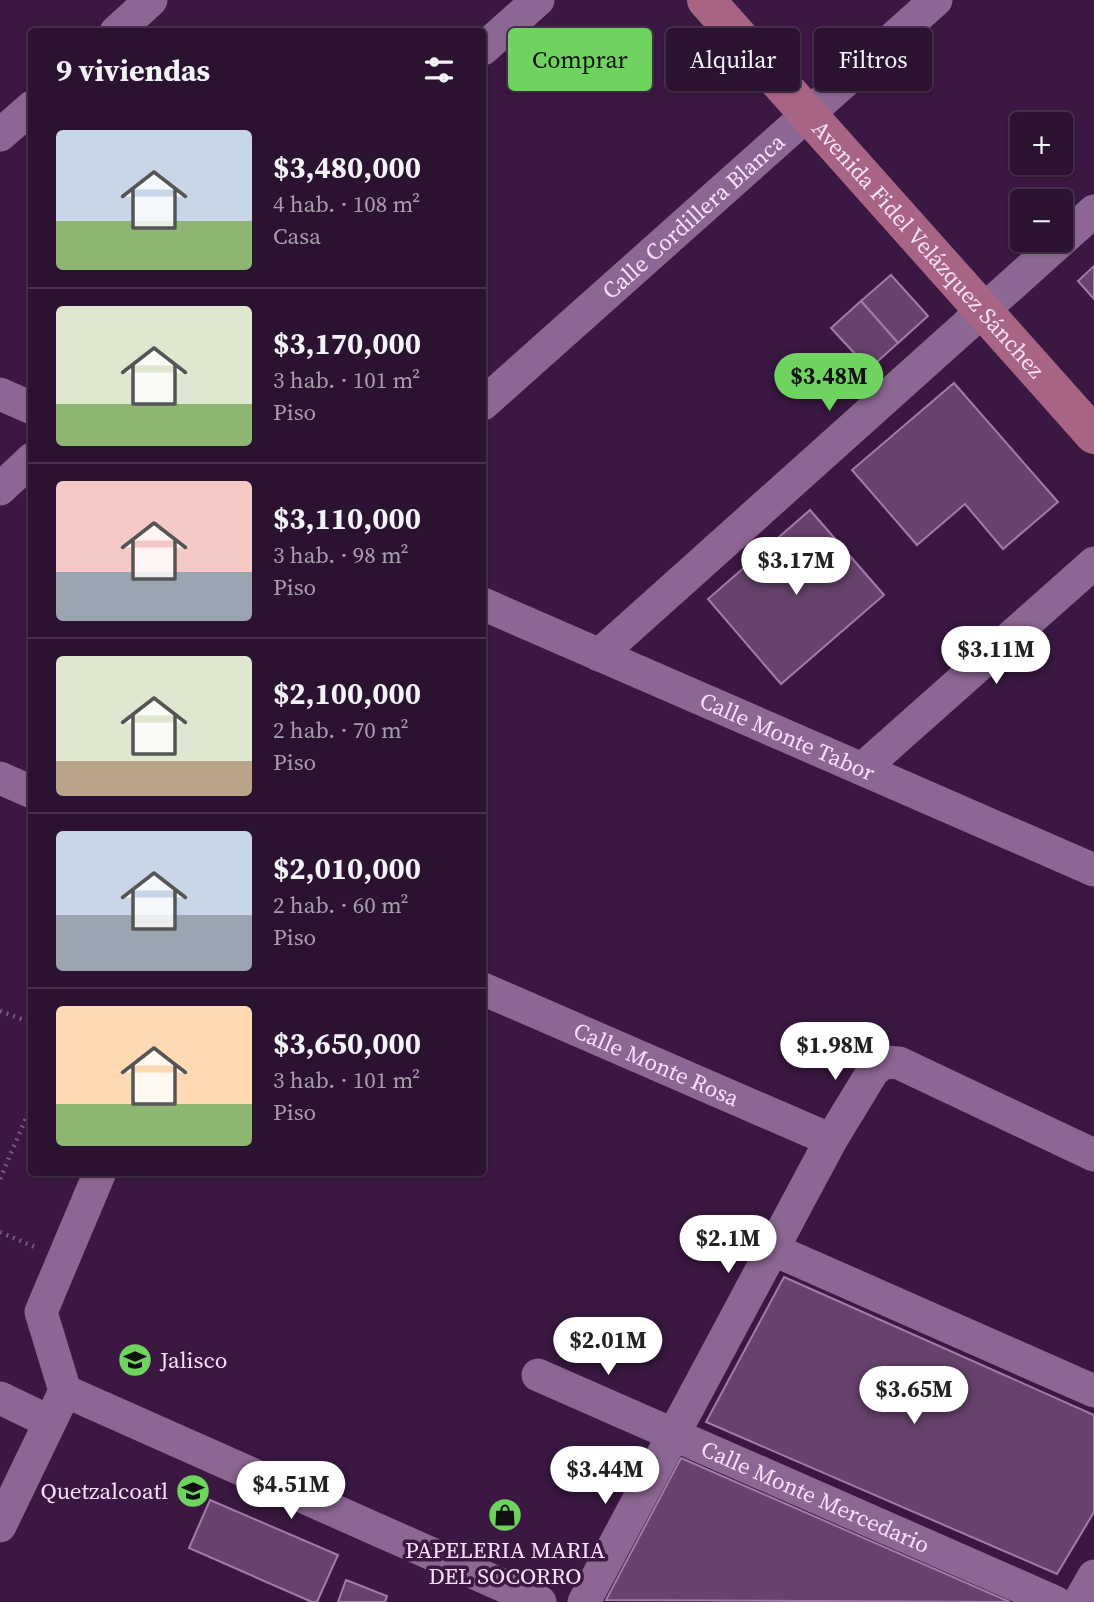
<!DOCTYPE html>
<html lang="es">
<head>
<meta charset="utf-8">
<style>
  body { margin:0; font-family:"Source Serif 4",serif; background:#341b39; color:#f1f3f6; height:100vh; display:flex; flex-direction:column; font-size:26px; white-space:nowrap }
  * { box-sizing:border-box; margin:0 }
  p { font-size:23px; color:#a69eab }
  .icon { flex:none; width:38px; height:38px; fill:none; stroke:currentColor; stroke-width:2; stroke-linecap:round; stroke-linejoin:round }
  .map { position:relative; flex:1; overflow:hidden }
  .details { position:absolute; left:28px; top:28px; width:458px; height:1148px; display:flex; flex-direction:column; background:#2c1231; border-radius:7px; box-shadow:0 2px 5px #0004,0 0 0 2px #48324d }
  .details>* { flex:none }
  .top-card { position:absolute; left:508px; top:28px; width:481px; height:63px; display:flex; gap:14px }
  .buttons { position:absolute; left:1010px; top:112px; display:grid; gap:14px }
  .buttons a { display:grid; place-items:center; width:63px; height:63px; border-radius:7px; background:#2c1231; box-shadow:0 2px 5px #0004,0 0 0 2px #48324d; font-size:35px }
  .price { position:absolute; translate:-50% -60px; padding:0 16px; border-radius:24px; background:#fff; color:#222; font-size:23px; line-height:46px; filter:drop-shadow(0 2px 4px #0008) }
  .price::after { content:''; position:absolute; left:50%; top:42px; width:21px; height:16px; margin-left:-10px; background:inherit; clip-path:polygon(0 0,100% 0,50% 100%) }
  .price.selected { background:#6fd35f; color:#111 }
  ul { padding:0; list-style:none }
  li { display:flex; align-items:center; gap:21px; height:175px; padding:0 28px }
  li+li { border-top:2px solid #48324d }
  li span { display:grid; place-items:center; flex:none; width:196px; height:140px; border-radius:7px; color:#555 }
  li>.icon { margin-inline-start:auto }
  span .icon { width:84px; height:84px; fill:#fffc; stroke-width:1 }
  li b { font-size:30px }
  h2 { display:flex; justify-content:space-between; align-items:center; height:84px; padding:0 28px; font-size:30px }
  .tag { padding:0 24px; border-radius:7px; background:#2c1231; box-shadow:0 2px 5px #0004,0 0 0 2px #48324d; font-size:24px; line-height:63px }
  .tag.selected { background:#6fd35f; color:#111 }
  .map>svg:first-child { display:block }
  .building { fill:#67426d; stroke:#a27ba9; stroke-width:2 }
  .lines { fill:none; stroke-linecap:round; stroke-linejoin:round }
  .path { stroke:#77597d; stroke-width:4.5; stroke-dasharray:2 5; stroke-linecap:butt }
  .street { stroke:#8d6794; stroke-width:33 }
  .secondary { stroke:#a86485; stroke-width:38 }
  .labels { text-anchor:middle; stroke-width:7; stroke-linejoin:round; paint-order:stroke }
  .street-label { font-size:23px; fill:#f6e0fa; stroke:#3a1841 }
  .poi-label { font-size:23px; fill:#f6e0fa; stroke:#3a1841; text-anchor:start }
</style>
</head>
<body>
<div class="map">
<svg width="1094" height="1602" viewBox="0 0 1094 1602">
  <rect width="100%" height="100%" fill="#3a1841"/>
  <g class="building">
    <path d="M1094,266V299L1078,281Z"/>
    <path d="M891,275L928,316L898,343L861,301Z"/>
    <path d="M861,301L898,343L869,369L831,328Z"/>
    <path d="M954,383L1058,502L1003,549L965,504L917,545L852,470Z"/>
    <path d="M810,510L884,595L781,684L708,599Z"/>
    <path d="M784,1277L1094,1415V1512L1057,1574L706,1422Z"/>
    <path d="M681,1458L1010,1602L606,1600Z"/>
    <path d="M210,1500L338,1555L317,1602H312L189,1548Z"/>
    <path d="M346,1580L387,1596L385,1602H338Z"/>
  </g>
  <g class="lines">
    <g class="path">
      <path d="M0,1011L32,1023"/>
      <path d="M0,1179L32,1104"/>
      <path d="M0,1232L37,1248"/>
    </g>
    <g class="street">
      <path d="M116,32L151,0"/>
      <path d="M483,49L538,0"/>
      <path d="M0,135L32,107"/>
      <path d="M0,394L32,408"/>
      <path id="s1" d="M483,404L936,0"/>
      <path d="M0,489L32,459"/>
      <path id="s2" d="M483,604L1094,870"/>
      <path d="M599,655L1094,211"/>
      <path d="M862,769L1094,563"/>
      <path d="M0,778L32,792"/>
      <path id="s3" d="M483,989L831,1140"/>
      <path d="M772,1249L1094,1391"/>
      <path id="s4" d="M538,1375L1055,1602"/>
      <path d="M65,1391L540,1602"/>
      <path d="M0,1398L50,1422"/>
      <path d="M0,1526L65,1391L41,1312L100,1172"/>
      <path d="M584,1602L831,1140L873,1071L884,1062L899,1063L1094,1155"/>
      <path d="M1079,1602L1094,1576"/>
    </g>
    <path class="secondary" id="s5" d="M706,0L1094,435"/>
  </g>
  <defs>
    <g id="school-disc" transform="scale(1.75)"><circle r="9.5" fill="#6fd35f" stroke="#3a1841"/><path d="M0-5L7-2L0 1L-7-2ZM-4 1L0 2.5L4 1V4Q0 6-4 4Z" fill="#111"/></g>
    <g id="shop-disc" transform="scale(1.75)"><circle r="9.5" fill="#6fd35f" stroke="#3a1841"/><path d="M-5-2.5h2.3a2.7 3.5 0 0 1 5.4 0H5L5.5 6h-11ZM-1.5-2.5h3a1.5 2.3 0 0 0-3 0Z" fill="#111"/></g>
  </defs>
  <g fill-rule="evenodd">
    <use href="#school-disc" x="135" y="1360"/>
    <use href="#school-disc" x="193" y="1491"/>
    <use href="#shop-disc" x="505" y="1515"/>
  </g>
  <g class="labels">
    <g class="street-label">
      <text dy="8" stroke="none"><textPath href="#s1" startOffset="282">Calle Cordillera Blanca</textPath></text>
      <text dy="8" stroke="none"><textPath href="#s5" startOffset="334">Avenida Fidel Velázquez Sánchez</textPath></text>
      <text dy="8" stroke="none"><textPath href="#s2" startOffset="332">Calle Monte Tabor</textPath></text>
      <text dy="8" stroke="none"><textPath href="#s3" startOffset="189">Calle Monte Rosa</textPath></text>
      <text dy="8" stroke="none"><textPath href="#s4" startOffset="303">Calle Monte Mercedario</textPath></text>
    </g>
    <g class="poi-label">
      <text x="160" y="1368">Jalisco</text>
      <text x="168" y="1499" text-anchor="end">Quetzalcoatl</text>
      <text x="505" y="1558" text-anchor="middle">PAPELERIA MARIA<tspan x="505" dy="26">DEL SOCORRO</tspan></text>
    </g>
  </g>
</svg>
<div class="buttons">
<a>+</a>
<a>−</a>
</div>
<b class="price selected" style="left:829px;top:413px">$3.48M</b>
<b class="price" style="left:796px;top:597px">$3.17M</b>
<b class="price" style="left:996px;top:686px">$3.11M</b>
<b class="price" style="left:835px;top:1082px">$1.98M</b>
<b class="price" style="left:728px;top:1275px">$2.1M</b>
<b class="price" style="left:608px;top:1377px">$2.01M</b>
<b class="price" style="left:914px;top:1426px">$3.65M</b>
<b class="price" style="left:605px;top:1506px">$3.44M</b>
<b class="price" style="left:291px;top:1521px">$4.51M</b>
<div class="top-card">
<a class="tag selected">Comprar</a>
<a class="tag">Alquilar</a>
<a class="tag">Filtros</a>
</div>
<section class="details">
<h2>9 viviendas<svg class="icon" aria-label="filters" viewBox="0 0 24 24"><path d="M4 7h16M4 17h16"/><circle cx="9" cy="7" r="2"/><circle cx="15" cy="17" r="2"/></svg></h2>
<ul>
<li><span style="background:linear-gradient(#c9d6e8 65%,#8fb573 0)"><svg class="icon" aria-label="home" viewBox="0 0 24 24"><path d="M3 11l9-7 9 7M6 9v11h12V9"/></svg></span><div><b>$3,480,000</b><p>4 hab. · 108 m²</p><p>Casa</p></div></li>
<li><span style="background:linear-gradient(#dfe7d0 70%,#8fb573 0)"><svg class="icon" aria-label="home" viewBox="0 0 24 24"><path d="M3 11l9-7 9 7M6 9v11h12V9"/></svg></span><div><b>$3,170,000</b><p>3 hab. · 101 m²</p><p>Piso</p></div></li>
<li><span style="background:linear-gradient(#f6c9c9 65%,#9aa5b1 0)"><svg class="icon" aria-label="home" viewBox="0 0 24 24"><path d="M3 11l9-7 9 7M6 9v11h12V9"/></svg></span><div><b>$3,110,000</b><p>3 hab. · 98 m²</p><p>Piso</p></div></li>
<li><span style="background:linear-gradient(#dfe7d0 75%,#b9a48a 0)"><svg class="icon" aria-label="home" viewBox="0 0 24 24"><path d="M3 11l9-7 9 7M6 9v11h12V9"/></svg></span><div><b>$2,100,000</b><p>2 hab. · 70 m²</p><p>Piso</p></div></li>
<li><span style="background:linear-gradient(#c9d6e8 60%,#9aa5b1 0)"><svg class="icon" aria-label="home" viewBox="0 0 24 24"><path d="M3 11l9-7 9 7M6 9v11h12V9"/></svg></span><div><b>$2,010,000</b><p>2 hab. · 60 m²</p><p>Piso</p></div></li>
<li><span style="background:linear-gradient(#ffd9b3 70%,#8fb573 0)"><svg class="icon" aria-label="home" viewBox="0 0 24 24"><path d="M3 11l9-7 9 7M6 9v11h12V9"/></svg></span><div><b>$3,650,000</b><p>3 hab. · 101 m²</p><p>Piso</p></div></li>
</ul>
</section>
</div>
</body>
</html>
